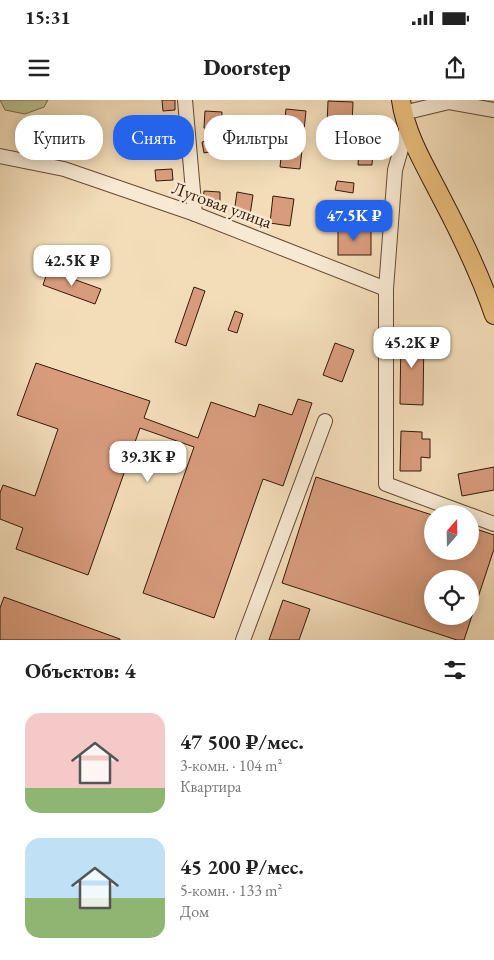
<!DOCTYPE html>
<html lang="ru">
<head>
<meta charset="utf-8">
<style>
  body { margin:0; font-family:"EB Garamond",serif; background:#f2f2f2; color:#222; height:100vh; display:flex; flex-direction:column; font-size:19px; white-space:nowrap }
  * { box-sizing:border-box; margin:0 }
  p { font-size:16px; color:#767676 }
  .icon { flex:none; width:28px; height:28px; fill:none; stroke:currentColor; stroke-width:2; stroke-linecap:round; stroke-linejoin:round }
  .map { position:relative; height:540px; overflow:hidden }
  .sheet { display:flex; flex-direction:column; background:#fff; flex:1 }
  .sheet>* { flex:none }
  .banner { position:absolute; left:15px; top:15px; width:465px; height:45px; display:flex; gap:10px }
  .needle { width:32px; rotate:20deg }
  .tools { position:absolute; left:424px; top:405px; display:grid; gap:10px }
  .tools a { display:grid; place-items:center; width:55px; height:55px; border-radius:50%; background:#fff; box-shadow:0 2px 12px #0003; font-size:25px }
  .price { position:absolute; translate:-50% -42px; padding:0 11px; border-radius:10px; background:#fff; color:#222; font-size:16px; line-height:32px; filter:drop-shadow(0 1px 2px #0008) }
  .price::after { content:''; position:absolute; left:50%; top:30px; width:15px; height:11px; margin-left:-8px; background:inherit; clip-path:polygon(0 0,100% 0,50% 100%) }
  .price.current { background:#2563eb; color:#fff }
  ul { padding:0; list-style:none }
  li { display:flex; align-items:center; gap:15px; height:125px; padding:0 25px }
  li span { display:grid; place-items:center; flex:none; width:140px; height:100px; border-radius:15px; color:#555 }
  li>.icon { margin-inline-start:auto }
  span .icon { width:60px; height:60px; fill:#fffc; stroke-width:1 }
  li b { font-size:21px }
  h2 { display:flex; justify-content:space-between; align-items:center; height:60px; padding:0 25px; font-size:21px }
  .pill { padding:0 18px; border-radius:20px; background:#fff; box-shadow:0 2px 12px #0003; font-size:18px; line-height:45px }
  .pill.current { background:#2563eb; color:#fff }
  .status { display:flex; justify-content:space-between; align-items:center; height:35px; padding:0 25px; background:#fff; direction:ltr }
  .status svg { height:14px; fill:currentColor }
  header { display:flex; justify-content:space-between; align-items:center; height:65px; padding:0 25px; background:#fff; font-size:22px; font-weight:800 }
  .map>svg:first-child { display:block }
  .green { fill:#bcc08e; stroke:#796c4c }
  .building { fill:#d89c7d; stroke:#36190a; fill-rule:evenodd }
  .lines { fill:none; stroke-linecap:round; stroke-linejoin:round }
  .minor-casing { stroke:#654a36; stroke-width:16 }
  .major-casing { stroke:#36190a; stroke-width:20 }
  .minor { stroke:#f7e9d2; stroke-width:14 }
  .major { stroke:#eabe7c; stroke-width:18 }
  .labels { text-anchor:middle; stroke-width:5; stroke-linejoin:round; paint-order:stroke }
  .street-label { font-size:18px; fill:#36190a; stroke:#f7e9d2 }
</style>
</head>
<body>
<div class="status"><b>15:31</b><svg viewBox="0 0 49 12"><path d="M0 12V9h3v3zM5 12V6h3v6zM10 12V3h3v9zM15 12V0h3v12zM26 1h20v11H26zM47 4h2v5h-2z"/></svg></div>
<header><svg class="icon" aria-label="menu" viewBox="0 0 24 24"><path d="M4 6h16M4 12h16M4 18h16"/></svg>Doorstep<svg class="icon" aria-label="share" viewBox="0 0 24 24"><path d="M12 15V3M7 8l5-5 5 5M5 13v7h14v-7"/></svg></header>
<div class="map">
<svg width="494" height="540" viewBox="0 0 494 540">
  <rect width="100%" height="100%" fill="#f3ddb9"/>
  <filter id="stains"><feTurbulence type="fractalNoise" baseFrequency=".004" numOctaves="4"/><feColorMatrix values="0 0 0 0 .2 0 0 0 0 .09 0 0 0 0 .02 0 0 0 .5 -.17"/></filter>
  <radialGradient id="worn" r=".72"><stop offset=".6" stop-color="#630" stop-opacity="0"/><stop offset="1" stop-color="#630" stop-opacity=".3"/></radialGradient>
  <path class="green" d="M0,0H48L44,7L25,14L5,10Z"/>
  <g class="building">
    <path d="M162,0H175V10L163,11Z"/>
    <path d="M328,1L353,2L352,27L327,26Z"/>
    <path d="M286,9L306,11L300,69L280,67Z"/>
    <path d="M205,11L222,12L221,29L204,28Z"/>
    <path d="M155,38L170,39L169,51L154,49Z"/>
    <path d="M211,40L214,51L204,53L202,42Z"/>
    <path d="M359,48L373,49L372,65H358Z"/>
    <path d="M172,69L173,80L156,81L155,70Z"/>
    <path d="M337,81L354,83L353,93L335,90Z"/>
    <path d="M204,91L220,92V104L203,103Z"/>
    <path d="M237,92L253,95L250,115L234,113Z"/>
    <path d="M273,96L294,99L290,126L270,123Z"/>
    <rect x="338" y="130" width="33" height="25"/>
    <path d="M48,170L101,189L95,204L43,185Z"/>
    <path d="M194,187L205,191L186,246L175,242Z"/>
    <path d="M235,211L243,214L237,233L228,230Z"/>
    <path d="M401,233H424L423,305L400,304Z"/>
    <path d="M335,243L354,250L342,282L323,275Z"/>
    <path d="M36,263L150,301L144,318L198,338L211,302L255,317L259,304L292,315L298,299L312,303L283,386L263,379L214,518L143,493L194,347L140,328L88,475L16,449L23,428L0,419V393L3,385L35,396L58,329L17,315Z"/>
    <path d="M401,331L422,332V339H430V358L421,357V371H400Z"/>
    <path d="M494,367V390L462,396L458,374Z"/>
    <path d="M316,377L432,415V451H470V427L494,435V449L464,540H457L282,483ZM432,479H470V516H432Z"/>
    <path d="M4,497L120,539V540H0V508Z"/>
    <path d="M283,500L310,509L299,540H269Z"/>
  </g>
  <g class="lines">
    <g class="minor-casing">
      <g id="minor">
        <path d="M185,0L195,114"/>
        <path d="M403,13L449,2L494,10"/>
        <path d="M0,56L64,69L195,114L386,189L395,70L407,28"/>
        <path d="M386,189V384L467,414"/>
        <path d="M470,415L494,424"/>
        <path d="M243,540L325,321"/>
      </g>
    </g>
    <g class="major-casing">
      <path id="major" d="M401,0C406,36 426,67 442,99C462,137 480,174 494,215"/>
    </g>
    <use href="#minor" class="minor"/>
    <use href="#major" class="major"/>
  </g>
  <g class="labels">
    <g class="street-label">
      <text transform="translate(222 105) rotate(20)" y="6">Луговая улица</text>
    </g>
  </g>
  <rect width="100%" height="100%" filter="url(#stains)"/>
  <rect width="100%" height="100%" fill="url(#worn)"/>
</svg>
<div class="tools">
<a><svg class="needle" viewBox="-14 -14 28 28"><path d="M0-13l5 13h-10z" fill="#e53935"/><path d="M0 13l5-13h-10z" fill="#767676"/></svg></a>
<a><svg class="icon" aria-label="locate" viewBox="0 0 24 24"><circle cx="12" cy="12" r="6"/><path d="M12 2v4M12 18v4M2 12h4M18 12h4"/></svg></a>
</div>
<b class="price current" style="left:354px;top:142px">47.5K ₽</b>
<b class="price" style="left:72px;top:187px">42.5K ₽</b>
<b class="price" style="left:412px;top:269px">45.2K ₽</b>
<b class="price" style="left:148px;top:383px">39.3K ₽</b>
<div class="banner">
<a class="pill">Купить</a>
<a class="pill current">Снять</a>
<a class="pill">Фильтры</a>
<a class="pill">Новое</a>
</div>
</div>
<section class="sheet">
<h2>Объектов: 4<svg class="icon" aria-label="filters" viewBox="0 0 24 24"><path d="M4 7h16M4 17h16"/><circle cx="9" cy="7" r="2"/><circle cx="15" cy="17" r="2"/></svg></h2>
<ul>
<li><span style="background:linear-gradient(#f6c9c9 75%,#8fb573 0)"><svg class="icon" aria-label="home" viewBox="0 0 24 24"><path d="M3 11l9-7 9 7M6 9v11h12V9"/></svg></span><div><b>47 500 ₽/мес.</b><p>3-комн. · 104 m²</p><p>Квартира</p></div></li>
<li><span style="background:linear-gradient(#bfe0f5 60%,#8fb573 0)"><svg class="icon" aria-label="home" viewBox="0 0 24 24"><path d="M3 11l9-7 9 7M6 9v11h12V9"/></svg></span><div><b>45 200 ₽/мес.</b><p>5-комн. · 133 m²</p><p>Дом</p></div></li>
</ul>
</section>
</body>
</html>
